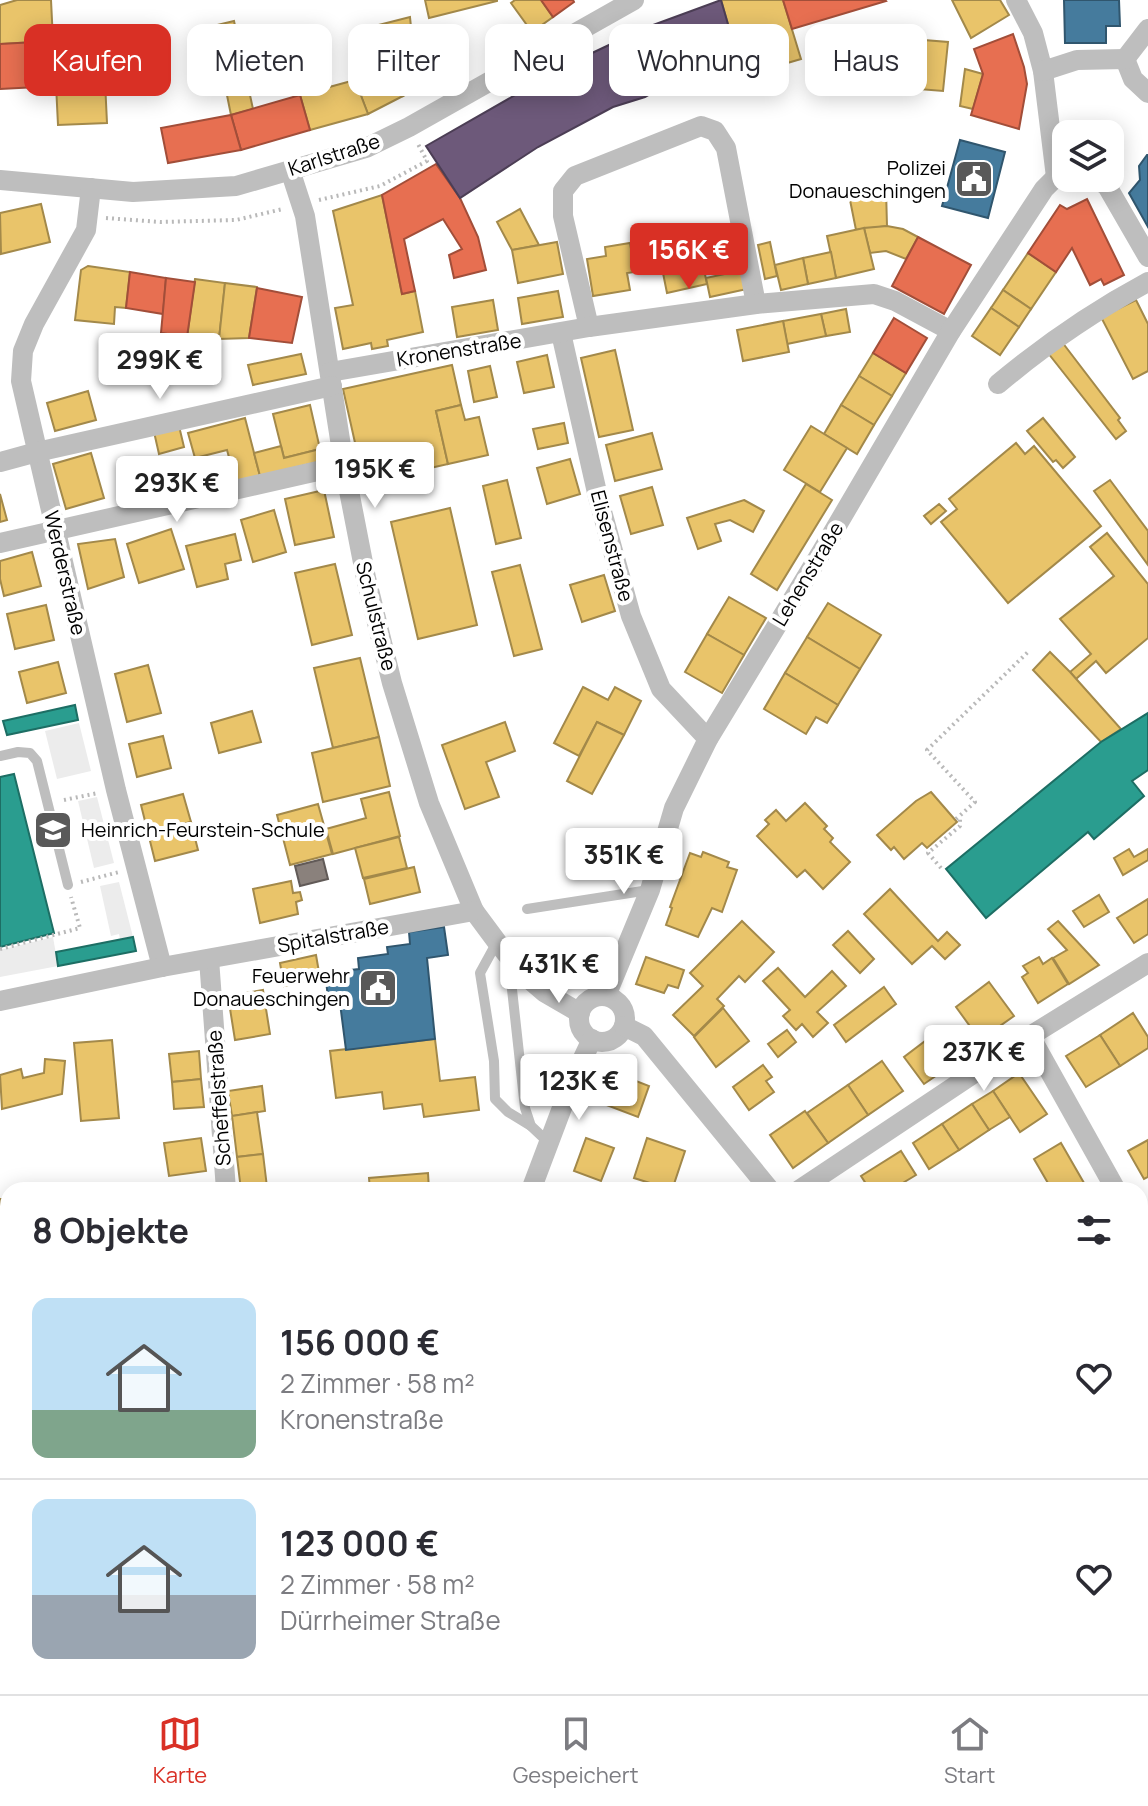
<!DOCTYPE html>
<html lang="de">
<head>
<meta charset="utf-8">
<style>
  body { margin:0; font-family:Manrope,sans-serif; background:#f2f2f3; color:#2b2b33; height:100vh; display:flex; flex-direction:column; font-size:30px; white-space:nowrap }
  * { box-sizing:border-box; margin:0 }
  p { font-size:26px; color:#7c7c81 }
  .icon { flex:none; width:44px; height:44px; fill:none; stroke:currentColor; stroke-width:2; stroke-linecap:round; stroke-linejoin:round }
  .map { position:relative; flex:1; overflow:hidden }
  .details { position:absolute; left:0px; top:1182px; width:1148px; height:512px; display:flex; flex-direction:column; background:#fff; border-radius:24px 24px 0 0; box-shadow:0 4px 20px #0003 }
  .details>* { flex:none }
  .hud { position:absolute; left:24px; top:24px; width:1100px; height:72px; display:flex; gap:16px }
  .tools { position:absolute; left:1052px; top:120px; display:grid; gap:16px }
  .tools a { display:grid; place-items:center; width:72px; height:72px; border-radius:16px; background:#fff; box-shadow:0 4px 20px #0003; font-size:40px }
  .price { position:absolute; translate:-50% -68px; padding:0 18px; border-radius:8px; background:#fff; color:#222; font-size:26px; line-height:52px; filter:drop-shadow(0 2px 4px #0008) }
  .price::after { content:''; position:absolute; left:50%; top:48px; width:24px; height:18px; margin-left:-12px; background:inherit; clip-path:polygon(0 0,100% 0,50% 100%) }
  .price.selected { background:#d93025; color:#fff }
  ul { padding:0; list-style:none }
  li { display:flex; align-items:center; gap:24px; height:200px; padding:0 32px }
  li+li { border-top:2px solid #e1e1e2 }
  li span { display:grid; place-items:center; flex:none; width:224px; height:160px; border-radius:16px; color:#555 }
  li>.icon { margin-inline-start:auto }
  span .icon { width:96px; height:96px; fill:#fffc; stroke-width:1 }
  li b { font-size:34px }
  h2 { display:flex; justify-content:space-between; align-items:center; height:96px; padding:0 32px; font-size:34px }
  .pill { padding:0 28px; border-radius:16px; background:#fff; box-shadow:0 4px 20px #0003; font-size:28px; line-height:72px }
  .pill.selected { background:#d93025; color:#fff }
  .tabs { display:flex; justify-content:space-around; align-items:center; height:112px; border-top:2px solid #e1e1e2; background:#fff; font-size:22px; color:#7c7c81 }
  .tabs a { display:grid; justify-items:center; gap:4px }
  .tabs .selected { color:#d93025 }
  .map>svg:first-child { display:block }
  .green { fill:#ececec }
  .homes { fill:#e9c46a; stroke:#a3894a; stroke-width:2 }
  .shops { fill:#e76f51; stroke:#a24e39; stroke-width:2 }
  .offices { fill:#6d597a; stroke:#4c3e55; stroke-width:2 }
  .schools { fill:#2a9d8f; stroke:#1d6e64; stroke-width:2 }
  .public { fill:#457b9d; stroke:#30566e; stroke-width:2 }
  .industry { fill:#8a817c; stroke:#615a57; stroke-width:2 }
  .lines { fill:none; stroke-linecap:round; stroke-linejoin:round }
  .path { stroke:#b9b9b9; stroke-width:4; stroke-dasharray:2 4; stroke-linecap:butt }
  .lane { stroke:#bebebe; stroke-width:10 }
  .street { stroke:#bebebe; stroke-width:20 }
  .labels { text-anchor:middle; stroke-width:8; stroke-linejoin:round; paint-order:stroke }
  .street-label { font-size:20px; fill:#000; stroke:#fff }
  .poi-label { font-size:20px; fill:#000; stroke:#fff; text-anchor:end }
</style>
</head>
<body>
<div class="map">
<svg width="1148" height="1694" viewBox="0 0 1148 1694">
  <rect width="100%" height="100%" fill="#fff"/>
  <g class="green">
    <path d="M79,723L91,771L57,779L45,731Z"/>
    <path d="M97,797L114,863L94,868L78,801Z"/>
    <path d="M119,882L133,937L120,939L119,934L111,936L100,886Z"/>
    <path d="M53,937L58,966L0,977V950Z"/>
  </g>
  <g class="homes">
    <path d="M17,0H51L53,41L0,44V5Z"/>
    <path d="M425,0H497V1L429,18Z"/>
    <path d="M515,0H541L553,17L532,32L511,3Z"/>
    <path d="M721,0H783L801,59L784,64L775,34L734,45Z"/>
    <path d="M952,0H1000L1009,15L971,38Z"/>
    <path d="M410,17L412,37L436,77L403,96L367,28Z"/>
    <path d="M234,21L253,109L231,115L213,26Z"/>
    <path d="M899,38L948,42L943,91L894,87Z"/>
    <path d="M104,61L107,123L58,125L55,64Z"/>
    <path d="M386,63L403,96L368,114L355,80Z"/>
    <path d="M965,69L983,74L973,109L960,106Z"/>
    <path d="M355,80L368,114L310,130L300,95Z"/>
    <path d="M886,189L887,226L856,230L849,195Z"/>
    <path d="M382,195L402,294L415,291L423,332L387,340L388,346L372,349L371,343L343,349L335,308L353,305L333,211Z"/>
    <path d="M41,204L50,242L1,254L0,213Z"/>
    <path d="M520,209L539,245L512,250L497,222Z"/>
    <path d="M887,226L903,229L918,237L906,259L886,251L870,253L864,228Z"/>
    <path d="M864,228L874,269L836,278L827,236Z"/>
    <path d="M557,242L563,274L518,283L512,250Z"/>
    <path d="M770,242L777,276L765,279L758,245Z"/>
    <path d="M630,243L635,272L627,273L630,290L593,296L587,259L606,256L605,247Z"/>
    <path d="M699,245L707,284L667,293L659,253Z"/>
    <path d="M831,252L836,278L808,284L803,258Z"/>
    <path d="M1028,253L1056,272L1031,309L1003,290Z"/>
    <path d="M803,258L808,284L781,290L775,265Z"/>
    <path d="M88,266L130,272L126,308L115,307L114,324L75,320L81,270Z"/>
    <path d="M743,270L747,289L710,297L706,278Z"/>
    <path d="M195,279L225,283L219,339L187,337Z"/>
    <path d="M225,283L257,287L249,338L219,339Z"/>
    <path d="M1003,290L1031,309L1019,327L991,308Z"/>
    <path d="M558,291L563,317L522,324L518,298Z"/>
    <path d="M493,300L498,330L457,337L452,307Z"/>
    <path d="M1136,300L1148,324V371L1133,379L1101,317Z"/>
    <path d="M991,308L1019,327L1000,355L972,336Z"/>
    <path d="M846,309L850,332L826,336L821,314Z"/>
    <path d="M821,314L826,336L787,344L783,321Z"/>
    <path d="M783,321L789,352L743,361L737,330Z"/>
    <path d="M1062,342L1120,418L1118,420L1126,431L1116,439L1048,353Z"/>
    <path d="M615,350L633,430L599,437L581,358Z"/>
    <path d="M873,353L906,373L892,396L859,376Z"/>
    <path d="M301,354L306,374L253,385L248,365Z"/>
    <path d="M547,355L554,387L524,393L517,362Z"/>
    <path d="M452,365L461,405L436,411L448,464L364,483L343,389Z"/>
    <path d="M490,366L497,397L474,402L468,371Z"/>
    <path d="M859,376L892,396L874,425L841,405Z"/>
    <path d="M88,391L96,420L55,431L47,403Z"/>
    <path d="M310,405L320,449L284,458L273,414Z"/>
    <path d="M461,405L465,420L479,417L488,455L448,464L436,411Z"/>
    <path d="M841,405L874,425L857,454L824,434Z"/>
    <path d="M245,418L260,476L236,483L227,450L195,458L188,433Z"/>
    <path d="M1043,418L1075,457L1063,468L1056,460L1053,462L1027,431Z"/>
    <path d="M564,423L568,443L538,449L533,429Z"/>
    <path d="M179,426L184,447L159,454L154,432Z"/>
    <path d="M811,426L847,448L820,492L784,470Z"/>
    <path d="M652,433L662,469L615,481L606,445Z"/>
    <path d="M1016,443L1025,454L1034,446L1101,526L1008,603L941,522L957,509L949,499Z"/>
    <path d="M281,446L284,458L320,449L323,461L260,476L254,453Z"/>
    <path d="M91,453L104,498L66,509L53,464Z"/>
    <path d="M570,459L580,494L547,504L537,468Z"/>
    <path d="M507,480L521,538L496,544L483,486Z"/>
    <path d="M1110,480L1148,531V565L1094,491Z"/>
    <path d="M806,484L832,500L777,590L751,574Z"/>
    <path d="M652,487L663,525L631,534L620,496Z"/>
    <path d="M324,490L334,537L295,545L285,499Z"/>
    <path d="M0,494L7,520L0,522Z"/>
    <path d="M744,500L764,511L753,532L730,520L715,524L721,541L698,549L687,518Z"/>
    <path d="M939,504L946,511L931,524L924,516Z"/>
    <path d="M450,508L477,625L418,639L391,522Z"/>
    <path d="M274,510L286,552L253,562L241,520Z"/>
    <path d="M171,529L184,569L139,583L127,544Z"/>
    <path d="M1107,533L1148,584V638L1106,673L1096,661L1076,679L1070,672L1091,654L1060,619L1114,576L1090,547Z"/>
    <path d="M235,534L241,560L225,564L228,579L197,587L186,546Z"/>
    <path d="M115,539L124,577L88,589L78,544Z"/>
    <path d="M32,552L41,586L4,596L0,579V561Z"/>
    <path d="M335,564L352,635L312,645L295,573Z"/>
    <path d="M520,565L542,649L514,656L492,572Z"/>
    <path d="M604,575L615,611L582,622L570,585Z"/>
    <path d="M729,597L766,618L744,655L707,634Z"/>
    <path d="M828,603L881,635L860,669L807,637Z"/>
    <path d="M46,605L54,640L15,649L7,614Z"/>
    <path d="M707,634L744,655L722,693L685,672Z"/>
    <path d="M807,637L860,669L838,705L785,673Z"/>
    <path d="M1050,652L1070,672L1121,729L1101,742L1033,670Z"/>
    <path d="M360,658L379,737L333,748L314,668Z"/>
    <path d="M58,662L66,693L27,703L19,672Z"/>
    <path d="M148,665L161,713L127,722L115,674Z"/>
    <path d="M785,673L838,705L827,723L816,717L806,734L764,709Z"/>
    <path d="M583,687L608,700L615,687L641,701L624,735L597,722L579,756L554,743Z"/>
    <path d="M252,711L261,742L219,753L211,723Z"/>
    <path d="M505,722L515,751L486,762L499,797L465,809L442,745Z"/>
    <path d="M597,722L624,735L592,794L567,781Z"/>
    <path d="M163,736L171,768L137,777L129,744Z"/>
    <path d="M379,737L390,786L323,802L312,753Z"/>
    <path d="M389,792L400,836L333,854L326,829L366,818L361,799Z"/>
    <path d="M931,792L957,822L927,848L922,843L904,859L894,847L891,850L877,835L916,801Z"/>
    <path d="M183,794L191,822L148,833L141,805Z"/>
    <path d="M805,803L827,826L824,829L833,838L830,842L850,862L823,889L805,870L797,877L757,836L769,824L765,820L776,810L786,821Z"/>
    <path d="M318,804L332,854L290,865L277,815Z"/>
    <path d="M191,822L198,850L155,861L148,833Z"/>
    <path d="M399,837L407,868L363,878L355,848Z"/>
    <path d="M1129,849L1134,857L1148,849V860L1123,875L1114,858Z"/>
    <path d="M703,852L729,862L727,867L737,870L722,912L712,908L698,937L666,925L672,908L670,907L690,853L701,857Z"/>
    <path d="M414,867L420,892L370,904L364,879Z"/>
    <path d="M291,881L293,893L300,892L302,900L296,902L298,914L260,923L253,889Z"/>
    <path d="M890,889L938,941L947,932L960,945L945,959L932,946L912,964L864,914Z"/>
    <path d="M1099,895L1109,912L1084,927L1073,911Z"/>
    <path d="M1148,899V934L1134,943L1117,918Z"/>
    <path d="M742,921L774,952L745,982L739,976L717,999L724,1006L694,1036L673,1015L703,986L690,973Z"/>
    <path d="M1058,921L1099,965L1069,984L1053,958L1067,950L1048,929Z"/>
    <path d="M848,931L874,959L860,973L833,945Z"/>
    <path d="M316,955L320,978L284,986L280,963Z"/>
    <path d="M646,957L684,970L678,988L668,985L664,993L636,984Z"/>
    <path d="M1039,957L1043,964L1052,958L1068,984L1038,1003L1022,977L1028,973L1023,966Z"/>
    <path d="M778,968L805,997L832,971L846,986L817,1012L828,1023L813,1037L802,1024L796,1030L783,1016L790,1010L763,981Z"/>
    <path d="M989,982L1014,1016L980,1040L956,1007Z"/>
    <path d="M884,987L896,1004L846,1042L834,1025Z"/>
    <path d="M263,990L270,1034L235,1040L228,996Z"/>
    <path d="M723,1008L749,1041L716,1067L694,1037Z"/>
    <path d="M1133,1013L1148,1037V1048L1120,1066L1100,1035Z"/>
    <path d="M941,1029L962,1058L924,1084L904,1057Z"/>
    <path d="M787,1030L796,1042L778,1057L768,1044Z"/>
    <path d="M1100,1035L1120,1066L1086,1087L1066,1056Z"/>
    <path d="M435,1039L440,1081L475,1077L479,1110L424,1117L422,1104L384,1109L382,1092L336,1098L330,1051Z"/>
    <path d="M112,1040L119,1118L81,1121L74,1043Z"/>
    <path d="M199,1051L201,1079L172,1082L169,1054Z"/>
    <path d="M45,1059L65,1061L62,1094L2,1109L0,1075L21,1069L23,1078L44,1073Z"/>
    <path d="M882,1061L903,1091L868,1115L848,1085Z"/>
    <path d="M763,1065L772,1077L766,1081L774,1092L749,1110L733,1087Z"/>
    <path d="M608,1070L649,1086L638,1117L601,1103L605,1092L600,1090Z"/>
    <path d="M1019,1073L1047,1114L1020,1132L993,1091Z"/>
    <path d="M201,1079L204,1107L174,1109L172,1082Z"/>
    <path d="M848,1085L868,1115L828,1143L807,1113Z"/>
    <path d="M262,1086L265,1111L232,1116L228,1091Z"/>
    <path d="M993,1091L1010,1117L989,1130L972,1104Z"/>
    <path d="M972,1104L989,1130L959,1150L942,1124Z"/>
    <path d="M805,1111L828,1143L793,1168L770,1135Z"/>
    <path d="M257,1112L263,1154L237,1157L232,1116Z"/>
    <path d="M942,1124L959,1150L929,1169L913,1143Z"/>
    <path d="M201,1138L206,1171L169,1176L164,1143Z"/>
    <path d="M586,1138L614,1148L601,1181L574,1171Z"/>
    <path d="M647,1138L685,1151L672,1190L634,1178Z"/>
    <path d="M1148,1140V1177L1144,1179L1128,1151Z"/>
    <path d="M1061,1143L1084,1183L1073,1190H1052L1034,1159Z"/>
    <path d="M901,1151L916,1175L891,1190H870L861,1176Z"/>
    <path d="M263,1154L267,1187L241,1190L237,1157Z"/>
    <path d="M428,1173L429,1190H370L369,1178Z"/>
    <rect x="0" y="1199" width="8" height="42"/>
    <path d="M8,1282V1347L0,1348V1283Z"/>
    <path d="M1147,1290L1148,1321L1140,1325V1294Z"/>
    <path d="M1148,1348V1378H1147L1140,1365V1352Z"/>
    <path d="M8,1403V1479L0,1480V1404Z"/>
    <rect x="134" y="1686" width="18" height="8"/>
    <path d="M409,1686H461L459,1694H407Z"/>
    <path d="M512,1686H561L560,1694H511Z"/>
    <path d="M602,1686H653L655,1694H604Z"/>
    <path d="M704,1686H754L756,1694H707Z"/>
    <path d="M1022,1686H1041L1026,1694Z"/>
    <path d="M1041,1686H1058L1062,1694H1026Z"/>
  </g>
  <g class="shops">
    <path d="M541,0H573L574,2L553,17Z"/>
    <path d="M783,0H885L886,1L792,29Z"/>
    <path d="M1013,34L1024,67L1027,84L1019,129L971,115L983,74L974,49Z"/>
    <path d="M53,41L56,86L0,89V44Z"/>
    <path d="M300,95L310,130L241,150L231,115Z"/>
    <path d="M231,115L241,150L168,163L161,128Z"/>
    <path d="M436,164L460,198L478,237L486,270L454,278L449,255L462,249L443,219L404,239L415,291L402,294L382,195Z"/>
    <path d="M1087,199L1124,275L1104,285L1101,279L1090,285L1072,248L1056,272L1028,253L1060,205L1067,209Z"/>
    <path d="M918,237L971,265L944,314L892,286Z"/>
    <path d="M130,272L166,278L163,314L126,308Z"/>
    <path d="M166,278L195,282L187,337L161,333Z"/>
    <path d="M257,288L302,297L292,343L249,338Z"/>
    <path d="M894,318L927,338L906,373L873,353Z"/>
    <rect x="35" y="1686" width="99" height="8"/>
  </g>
  <g class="offices">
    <path d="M721,0L734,45L645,97L613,107L538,147L460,198L426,146L573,62L645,28Z"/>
    <path d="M1140,1610L1148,1623V1685L1138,1690L1135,1686H1140Z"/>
  </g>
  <g class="schools">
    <path d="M75,705L78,720L7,735L3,721Z"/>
    <path d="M1148,713V770L1132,781L1144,796L1094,839L1088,832L986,918L946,869L1101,742Z"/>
    <path d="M14,774L54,933L0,947V777Z"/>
    <path d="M133,937L136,951L58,966L56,952Z"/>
  </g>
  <g class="public">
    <path d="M1064,0H1119L1120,26H1106V43H1065Z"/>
    <path d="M960,140L1005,152L988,218L942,206Z"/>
    <path d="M1147,155H1148V227L1129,193L1140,180L1139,166Z"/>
    <path d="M619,833L628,862L592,873L590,868L577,871L571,866L568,859L572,853L585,849L583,844Z"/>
    <path d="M444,927L448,955L427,958L435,1039L346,1050L340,1003L329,1005L325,973L359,969L358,958L388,954L387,947L410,944L409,932Z"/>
  </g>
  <path class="industry" d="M323,859L328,879L300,886L295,866Z"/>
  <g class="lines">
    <g class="path">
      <path d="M319,200L380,186L427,161L418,144"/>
      <path d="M106,218L160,222L236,220L283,209"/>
      <path d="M64,800L98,793"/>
      <path d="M956,819L975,802L927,750L1029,651"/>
      <path d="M941,868L928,853L960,826V817"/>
      <path d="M81,882L119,872"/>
      <path d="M0,949L80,928L71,897"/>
    </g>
    <g class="lane">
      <path d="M0,756L18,752L30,753L37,761L68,885"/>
      <path d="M527,909L649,890"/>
      <path d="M497,942L480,973L494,1061L495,1099L508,1112L531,1126"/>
      <path d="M509,962L525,1108L531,1126L548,1142"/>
      <path d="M0,1356H8"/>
    </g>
    <g class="street">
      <path d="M1016,0L1033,33L1043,71L1056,177"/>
      <path d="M1125,59L1133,79L1148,93"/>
      <path d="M1125,59L1148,29"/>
      <path d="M1043,71L1077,60L1125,59"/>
      <path d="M290,170L305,216L344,465L366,578L392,683L429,803L474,911L497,942L522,973L544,992L580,1013"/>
      <path d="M1095,178L1107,186L1148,257"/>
      <path d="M0,180L133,192L236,186L366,148L409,127L634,0"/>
      <path d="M91,188L86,230L34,324L23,351L21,381L116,790L162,967"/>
      <path d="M589,327L563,216V191L575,176L701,126L715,131L726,148L756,304"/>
      <path d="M561,333L598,497L631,616L661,689L708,739"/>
      <path d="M330,372L589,327L756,304L874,294L895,301L951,331"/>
      <path d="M998,384C1047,343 1092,312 1148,282"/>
      <path d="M0,462L37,452L332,386"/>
      <path d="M0,543L344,465"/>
      <path d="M209,959L226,1190"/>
      <path d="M606,996L650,890L674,808L708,739L822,551L951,331L1044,189L1056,177"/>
      <circle cx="602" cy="1019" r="23"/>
      <path d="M0,1001L162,967L474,911"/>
      <path d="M624,1026L644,1036L770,1190"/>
      <path d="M1030,1036L1116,1190"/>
      <path d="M531,1190L571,1084L592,1039"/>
      <path d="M799,1190L1030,1036L1148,963"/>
      <path d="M1140,1234L1148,1248"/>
      <path d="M770,1686L772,1694"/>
      <path d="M1093,1686L1097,1694"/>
      <path d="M370,1694L372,1686"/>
    </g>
  </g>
  <defs>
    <g id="civic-square" transform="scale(2)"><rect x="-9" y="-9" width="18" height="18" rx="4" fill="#595959" stroke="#fff"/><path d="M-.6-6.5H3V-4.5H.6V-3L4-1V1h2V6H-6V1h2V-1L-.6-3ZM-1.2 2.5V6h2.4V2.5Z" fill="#fff"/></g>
    <g id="school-square" transform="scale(2)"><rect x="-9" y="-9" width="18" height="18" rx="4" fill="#595959" stroke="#fff"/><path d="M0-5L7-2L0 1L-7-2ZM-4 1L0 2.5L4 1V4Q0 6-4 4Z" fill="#fff"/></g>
  </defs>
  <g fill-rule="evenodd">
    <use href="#civic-square" x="974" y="179"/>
    <use href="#school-square" x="53" y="830"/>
    <use href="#civic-square" x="378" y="988"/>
  </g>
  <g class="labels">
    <g class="street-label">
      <text transform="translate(334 155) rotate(-18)" y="7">Karlstraße</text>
      <text transform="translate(459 350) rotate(-9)" y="7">Kronenstraße</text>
      <text transform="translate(612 546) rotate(75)" y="7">Elisenstraße</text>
      <text transform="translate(65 573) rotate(77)" y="7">Werderstraße</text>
      <text transform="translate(808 574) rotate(-59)" y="7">Lehenstraße</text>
      <text transform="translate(376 616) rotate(76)" y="7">Schulstraße</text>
      <text transform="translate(333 936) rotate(-10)" y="7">Spitalstraße</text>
      <text transform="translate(219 1098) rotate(-94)" y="7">Scheffelstraße</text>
    </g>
    <g class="poi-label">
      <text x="946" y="175">Polizei<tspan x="946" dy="23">Donaueschingen</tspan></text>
      <text x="81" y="837" text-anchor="start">Heinrich-Feurstein-Schule</text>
      <text x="350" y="983">Feuerwehr<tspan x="350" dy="23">Donaueschingen</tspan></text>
    </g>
  </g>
</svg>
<div class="tools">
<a><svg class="icon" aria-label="layers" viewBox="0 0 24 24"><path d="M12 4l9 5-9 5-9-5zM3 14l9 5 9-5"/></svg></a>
</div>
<b class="price selected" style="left:689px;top:291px">156K €</b>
<b class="price" style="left:160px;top:401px">299K €</b>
<b class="price" style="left:375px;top:510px">195K €</b>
<b class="price" style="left:177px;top:524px">293K €</b>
<b class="price" style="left:624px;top:896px">351K €</b>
<b class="price" style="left:559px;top:1005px">431K €</b>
<b class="price" style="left:984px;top:1093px">237K €</b>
<b class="price" style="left:579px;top:1122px">123K €</b>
<div class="hud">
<a class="pill selected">Kaufen</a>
<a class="pill">Mieten</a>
<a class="pill">Filter</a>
<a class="pill">Neu</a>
<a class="pill">Wohnung</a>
<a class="pill">Haus</a>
</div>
<section class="details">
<h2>8 Objekte<svg class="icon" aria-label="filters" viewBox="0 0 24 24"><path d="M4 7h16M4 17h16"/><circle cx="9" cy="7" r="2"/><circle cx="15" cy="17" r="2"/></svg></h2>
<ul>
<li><span style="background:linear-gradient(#bfe0f5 70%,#7fa58c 0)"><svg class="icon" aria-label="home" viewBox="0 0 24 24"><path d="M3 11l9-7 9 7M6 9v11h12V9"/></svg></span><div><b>156 000 €</b><p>2 Zimmer · 58 m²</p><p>Kronenstraße</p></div><svg class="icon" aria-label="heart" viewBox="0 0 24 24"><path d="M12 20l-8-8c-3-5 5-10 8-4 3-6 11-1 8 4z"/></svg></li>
<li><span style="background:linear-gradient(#bfe0f5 60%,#9aa5b1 0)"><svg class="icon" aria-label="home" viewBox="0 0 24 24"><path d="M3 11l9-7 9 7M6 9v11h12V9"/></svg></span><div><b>123 000 €</b><p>2 Zimmer · 58 m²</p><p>Dürrheimer Straße</p></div><svg class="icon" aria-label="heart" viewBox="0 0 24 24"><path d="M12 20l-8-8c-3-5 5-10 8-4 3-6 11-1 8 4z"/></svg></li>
</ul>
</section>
</div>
<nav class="tabs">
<a class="selected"><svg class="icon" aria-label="map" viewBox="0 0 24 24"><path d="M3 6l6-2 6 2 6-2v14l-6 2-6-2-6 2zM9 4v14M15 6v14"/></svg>Karte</a>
<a><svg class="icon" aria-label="saved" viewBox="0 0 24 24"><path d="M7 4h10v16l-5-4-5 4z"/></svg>Gespeichert</a>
<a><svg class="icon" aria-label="home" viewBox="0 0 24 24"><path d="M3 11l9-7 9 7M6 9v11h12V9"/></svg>Start</a>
</nav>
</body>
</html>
